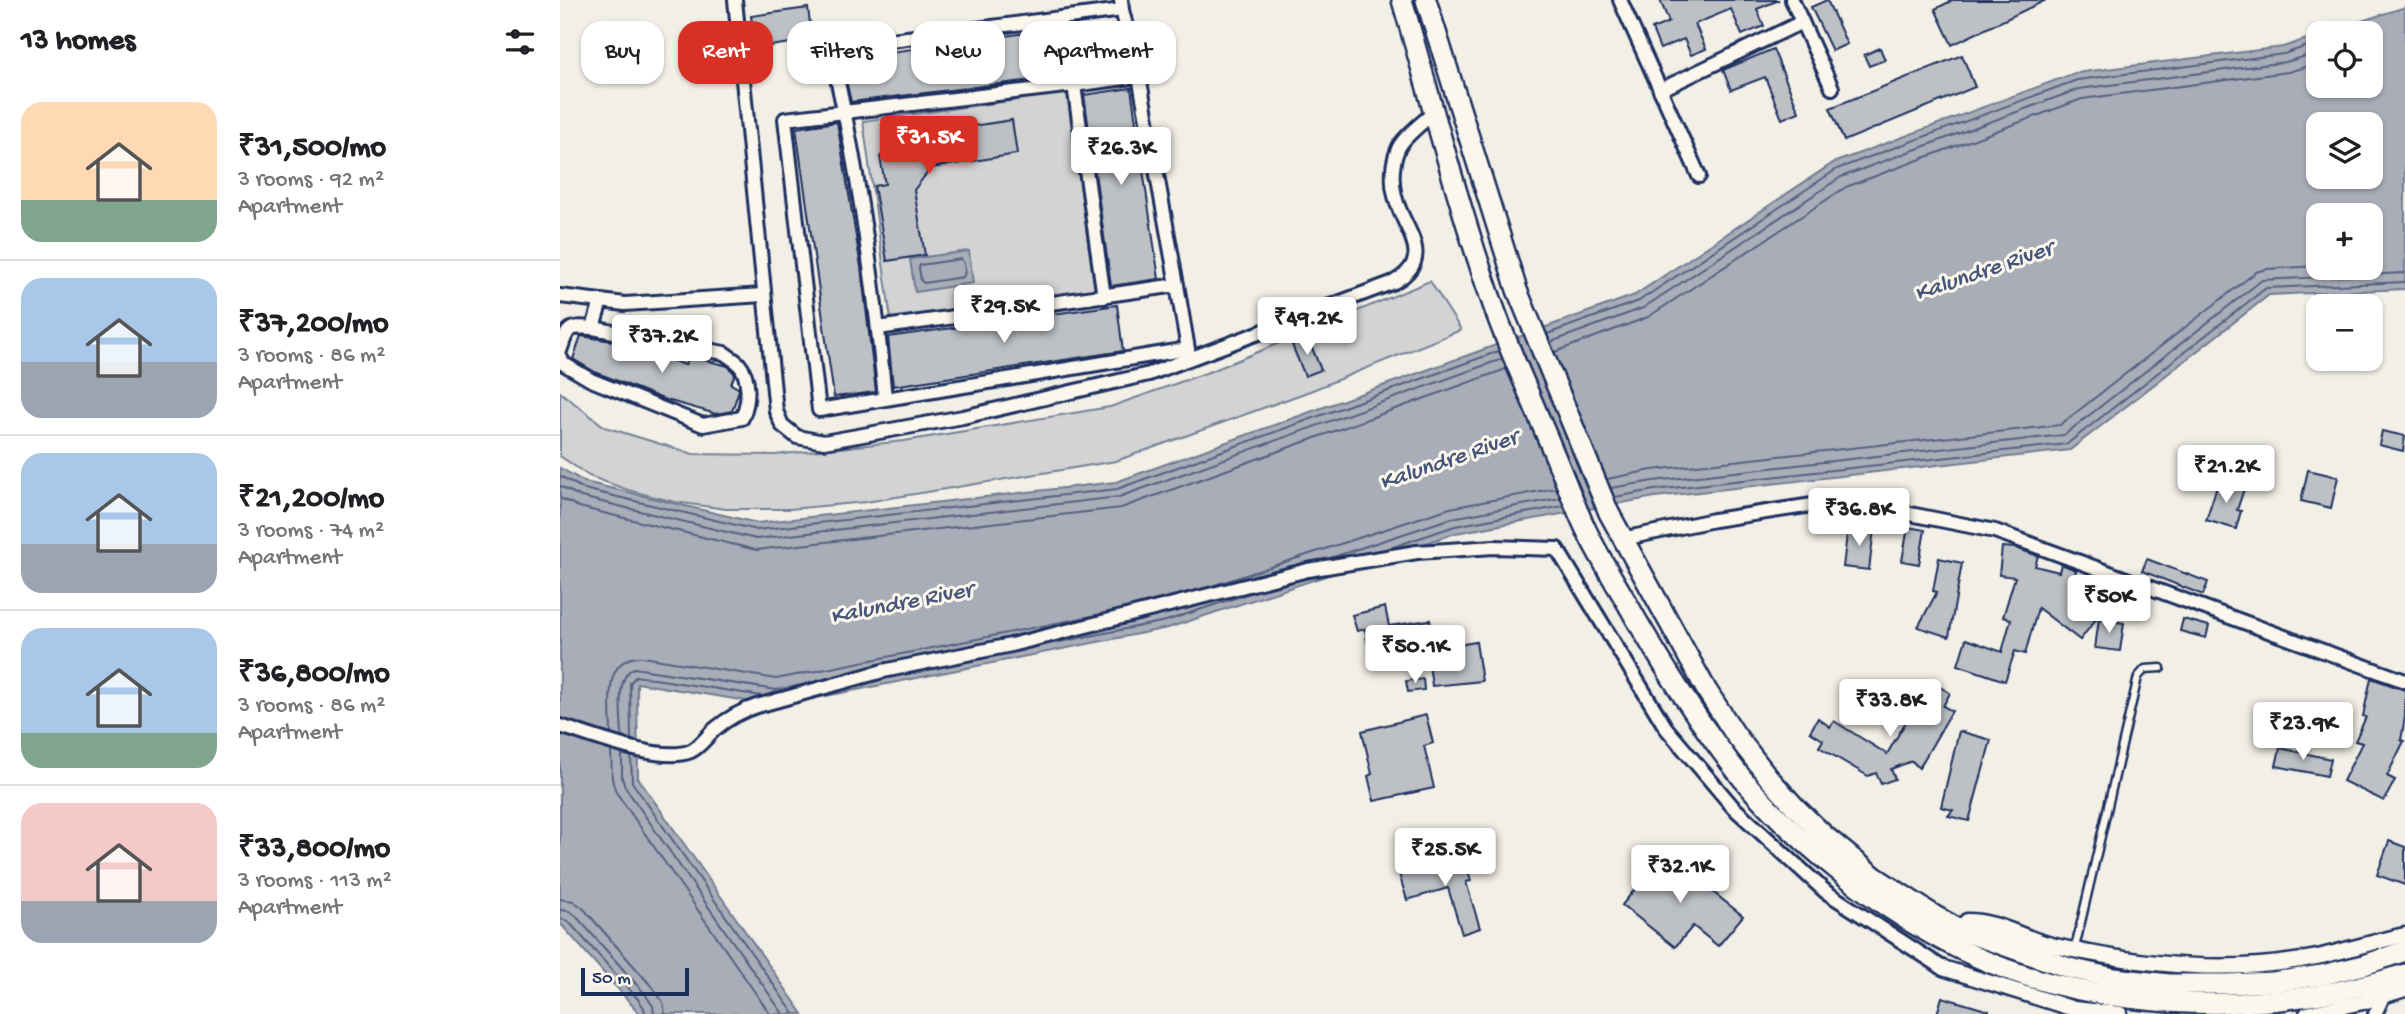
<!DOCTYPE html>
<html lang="en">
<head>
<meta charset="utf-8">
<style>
  body { margin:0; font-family:"Gochi Hand",sans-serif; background:#f2f2f2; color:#202124; height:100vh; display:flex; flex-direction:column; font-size:26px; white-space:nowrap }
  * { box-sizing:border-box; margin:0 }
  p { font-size:23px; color:#757577 }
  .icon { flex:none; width:38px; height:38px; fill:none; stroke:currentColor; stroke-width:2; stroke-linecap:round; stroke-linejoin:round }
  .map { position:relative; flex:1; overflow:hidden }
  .drawer { display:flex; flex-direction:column; background:#fff; width:560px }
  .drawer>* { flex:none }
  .top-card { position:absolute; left:21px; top:21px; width:665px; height:63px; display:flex; gap:14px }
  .tools { position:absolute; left:1746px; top:21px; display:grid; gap:14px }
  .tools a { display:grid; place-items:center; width:77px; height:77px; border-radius:14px; background:#fff; box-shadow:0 2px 5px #0004; font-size:35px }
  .scale { position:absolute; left:21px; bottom:18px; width:108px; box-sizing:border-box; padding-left:7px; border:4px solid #1b2f5e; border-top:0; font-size:19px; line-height:24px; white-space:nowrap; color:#1b2f5e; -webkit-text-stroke:5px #fbf7ec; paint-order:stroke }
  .price { position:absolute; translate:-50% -60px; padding:0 16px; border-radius:7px; background:#fff; color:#222; font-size:23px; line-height:46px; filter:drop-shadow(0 2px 4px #0008) }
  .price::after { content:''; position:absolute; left:50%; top:42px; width:21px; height:16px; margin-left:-10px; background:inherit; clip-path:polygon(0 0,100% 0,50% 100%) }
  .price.on { background:#d93025; color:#fff }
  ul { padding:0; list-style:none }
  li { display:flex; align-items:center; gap:21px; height:175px; padding:0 21px }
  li+li { border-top:2px solid #e0e0e0 }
  li span { display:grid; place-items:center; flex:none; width:196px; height:140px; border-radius:21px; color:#555 }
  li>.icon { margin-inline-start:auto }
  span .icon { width:84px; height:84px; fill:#fffc; stroke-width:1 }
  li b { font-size:30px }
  h2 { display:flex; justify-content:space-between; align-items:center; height:84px; padding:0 21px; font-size:30px }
  .chip { padding:0 24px; border-radius:21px; background:#fff; box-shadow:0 2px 5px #0004; font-size:24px; line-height:63px }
  .chip.on { background:#d93025; color:#fff }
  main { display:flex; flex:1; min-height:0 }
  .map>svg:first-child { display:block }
  .green { fill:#d2d3d2; stroke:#768198; stroke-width:2 }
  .water { fill:#a9adb7; stroke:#707b93; stroke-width:2; fill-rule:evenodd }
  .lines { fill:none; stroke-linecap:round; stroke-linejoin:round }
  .shore { stroke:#546182; stroke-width:2 }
  .building { fill:#bdc0c4; stroke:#1b2f5e; stroke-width:2 }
  .service-casing { stroke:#1b2f5e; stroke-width:11 }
  .minor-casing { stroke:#1b2f5e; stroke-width:18 }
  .tertiary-casing { stroke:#1b2f5e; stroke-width:19 }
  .trunk-casing { stroke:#1b2f5e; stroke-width:24 }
  .service { stroke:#fbf7ec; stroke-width:6 }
  .minor { stroke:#fbf7ec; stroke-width:12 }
  .tertiary { stroke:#fbf7ec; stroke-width:14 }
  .trunk { stroke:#fbf7ec; stroke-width:19 }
  .labels { text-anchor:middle; stroke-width:6; stroke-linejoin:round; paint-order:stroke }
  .water-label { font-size:24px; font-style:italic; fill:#465579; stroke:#fbf7ec }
</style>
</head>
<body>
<main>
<section class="drawer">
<h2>13 homes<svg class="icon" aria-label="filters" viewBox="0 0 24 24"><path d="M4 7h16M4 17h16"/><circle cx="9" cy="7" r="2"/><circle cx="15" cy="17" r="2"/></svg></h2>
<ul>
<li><span style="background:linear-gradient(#ffd9b3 70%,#7fa58c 0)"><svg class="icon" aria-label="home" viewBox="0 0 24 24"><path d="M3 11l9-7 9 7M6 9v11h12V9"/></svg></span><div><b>₹31,500/mo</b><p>3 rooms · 92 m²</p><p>Apartment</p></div></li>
<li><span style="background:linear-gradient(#a9c7e8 60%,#9aa5b1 0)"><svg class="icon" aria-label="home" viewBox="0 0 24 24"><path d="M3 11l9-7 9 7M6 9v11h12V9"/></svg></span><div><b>₹37,200/mo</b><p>3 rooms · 86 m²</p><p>Apartment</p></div></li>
<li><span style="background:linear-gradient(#a9c7e8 65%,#9aa5b1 0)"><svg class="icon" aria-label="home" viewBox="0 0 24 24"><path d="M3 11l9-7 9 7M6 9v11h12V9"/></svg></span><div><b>₹21,200/mo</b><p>3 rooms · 74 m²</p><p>Apartment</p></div></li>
<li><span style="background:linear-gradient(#a9c7e8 75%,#7fa58c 0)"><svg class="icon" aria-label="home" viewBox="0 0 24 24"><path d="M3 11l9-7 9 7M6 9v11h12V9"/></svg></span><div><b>₹36,800/mo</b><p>3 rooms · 86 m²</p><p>Apartment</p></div></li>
<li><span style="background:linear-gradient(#f6c9c9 70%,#9aa5b1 0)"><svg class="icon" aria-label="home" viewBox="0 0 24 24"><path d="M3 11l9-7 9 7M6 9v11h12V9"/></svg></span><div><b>₹33,800/mo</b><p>3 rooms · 113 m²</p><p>Apartment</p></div></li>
</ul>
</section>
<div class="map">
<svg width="1845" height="1014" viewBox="0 0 1845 1014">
  <rect width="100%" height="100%" fill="#f2efe6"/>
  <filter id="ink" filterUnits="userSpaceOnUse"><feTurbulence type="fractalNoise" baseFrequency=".0143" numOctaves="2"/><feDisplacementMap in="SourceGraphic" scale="14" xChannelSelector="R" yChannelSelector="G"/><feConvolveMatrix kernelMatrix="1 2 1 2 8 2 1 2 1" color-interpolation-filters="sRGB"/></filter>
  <g filter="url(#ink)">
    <g class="green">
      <path d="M507,93L535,292L331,320L303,121Z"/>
      <path d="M870,281L901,330L750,391L556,461L306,502L230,509H166L115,502L68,490L29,476L0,456V392L45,427L133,454L215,455L344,441L550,407L654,370Z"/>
    </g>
    <g class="water">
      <path d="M1845,7V289L1709,295L1510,450L1095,497L896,533L608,628L216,706L77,683L78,778L243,1014H80L0,923V468L25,482L197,523L556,482L1075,295L1273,163L1515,73L1723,47L1759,35V86H1811V33H1764ZM1759,124H1811V177H1759ZM1759,215H1811V268H1759Z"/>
      <path d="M409,251L413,283L355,292L350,259Z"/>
    </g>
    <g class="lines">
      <g class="shore">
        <path d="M401,259C405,262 406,273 403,277L364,283L361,281L359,268L360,265Z"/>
        <path d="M987,334L1079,301L1277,169L1517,80L1724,54L1759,42"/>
        <path d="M991,342L1083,308L1281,177L1519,89L1726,62L1759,52"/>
        <path d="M995,352L1088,317L1286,187L1522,99L1728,72L1759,63"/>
        <path d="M0,476L24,489L197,530L557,489L939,351"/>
        <path d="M1047,479L1092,470L1500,425L1696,272L1707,269L1759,266"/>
        <path d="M0,486L21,497L196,539L559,497L942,359"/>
        <path d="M1051,488L1093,481L1504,435L1702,280L1845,273"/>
        <path d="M1055,497L1094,490L1507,444L1706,288L1845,282"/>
        <path d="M0,498L19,507L196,550L561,508L946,369"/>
        <path d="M824,550L895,526L1003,506"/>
        <path d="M767,559L892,518L1000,498"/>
        <path d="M646,588L890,508L996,488"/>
        <path d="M474,647L606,621L699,590"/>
        <path d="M51,734C51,706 41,655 83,657L216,679L537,615"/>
        <path d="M62,737C62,718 54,677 74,668L216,690L252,683"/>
        <path d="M71,740L70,683L76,676L202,696"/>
        <path d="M51,751L52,779L56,792L210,1014"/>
        <path d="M62,754V778L65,787L223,1014"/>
        <path d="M71,756L72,782L234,1014"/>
        <path d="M0,899L13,901L23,908L93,988L103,1002L105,1014"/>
        <path d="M0,910L9,911L15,915L85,994L93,1006L94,1014"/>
        <path d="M0,919L8,921L78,999L84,1008L85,1014"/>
      </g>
    </g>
    <g class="building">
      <path d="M1100,0H1219L1197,9L1204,26L1182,35L1171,9L1135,24L1146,49L1131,55L1124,39L1100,49L1092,29L1109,22Z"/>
      <path d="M1267,0L1287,44L1272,51L1251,7Z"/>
      <path d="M1393,0H1486L1392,45L1375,9Z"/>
      <path d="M248,8L252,40L196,48L191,16Z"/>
      <path d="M516,26L523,74L291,102L281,59Z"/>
      <path d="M1320,48L1325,60L1309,66L1304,55Z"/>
      <path d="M1213,49L1239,112L1222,119L1205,77L1171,90L1163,70Z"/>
      <path d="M1402,55L1415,87L1284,141L1270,108Z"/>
      <path d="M571,88L599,279L551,286L524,95Z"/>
      <path d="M452,120L457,154L371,168L354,190L365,255L327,261L314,186L325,184L320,157L336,138Z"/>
      <path d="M277,122L301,267L316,392L274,397L236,128Z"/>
      <path d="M557,305L563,351L333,386L328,337Z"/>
      <path d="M21,336L64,343L125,365L130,356L168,366L175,374L171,384L178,388L179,390L172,411L156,414L103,399L35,372L13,359Z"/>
      <path d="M748,338L761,370L745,376L732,345Z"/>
      <path d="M1822,431L1845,436L1843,451L1819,445Z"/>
      <path d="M1748,470L1778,477L1771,508L1741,501Z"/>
      <path d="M1659,480L1684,489L1677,510L1681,511L1676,529L1646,520Z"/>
      <path d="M1288,526L1314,529L1309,570L1283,567Z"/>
      <path d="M1348,527L1365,530L1359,564L1342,561Z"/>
      <path d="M1442,547L1456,548L1478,556L1475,566L1499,572L1501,564L1516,570L1515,574L1537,582L1533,593L1537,595L1529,618L1536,619L1520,640L1478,608L1465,654L1455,651L1445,681L1398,665L1406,639L1442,652L1451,619L1443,617L1455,577L1439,575Z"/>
      <path d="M1379,558L1402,563L1389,637L1358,627L1377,592L1373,591Z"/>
      <path d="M1587,559L1648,582L1643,595L1582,571Z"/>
      <path d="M825,607L829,626L870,620L872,633L827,640L829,650L809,653L805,629L797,631L792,615Z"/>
      <path d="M1539,619L1564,623L1560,651L1535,648Z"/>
      <path d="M1623,619L1649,626L1646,638L1620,631Z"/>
      <path d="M916,642L922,681L872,686L867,650Z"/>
      <path d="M1811,678L1845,690V717L1841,740L1844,741L1827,776L1835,780L1824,801L1783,781L1802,743L1795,741L1806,717L1803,716Z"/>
      <path d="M863,679L864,690L848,692L846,681Z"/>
      <path d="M1375,684L1390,693L1383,706L1392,711L1359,768L1352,761L1331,769L1335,779L1321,784L1316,773L1308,776L1259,747L1263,740L1250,732L1258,718L1270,727L1274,721L1327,754L1362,694L1367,697Z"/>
      <path d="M866,715L873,743L864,746L874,788L814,801L808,776L812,774L802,731Z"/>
      <path d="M1399,731L1431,740L1409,821L1388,816L1393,810L1381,807Z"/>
      <path d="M1720,748L1771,759L1767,776L1716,766Z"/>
      <path d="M1829,841L1845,847V885L1817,875Z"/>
      <path d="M1104,853L1183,916L1158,946L1133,926L1115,947L1062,905Z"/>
      <path d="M904,855L911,881L906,882L920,928L902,934L888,888L847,900L839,874Z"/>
      <path d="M1382,997L1429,1011L1428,1014H1377Z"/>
    </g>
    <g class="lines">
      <g class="service-casing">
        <path id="service" d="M1515,948L1578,677L1585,669L1601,668"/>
      </g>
      <g class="minor-casing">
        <g id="minor">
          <path d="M175,0L216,411L222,425L237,437L264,442L403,417L589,374L834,282C878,257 842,229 835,196C831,181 832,161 839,147C846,134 864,122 874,112"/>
          <path d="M1060,0L1139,176"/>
          <path d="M1242,22L1272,88"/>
          <path d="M579,76L617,285"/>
          <path d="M514,85L579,76L562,10"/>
          <path d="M1100,90L1242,22L1232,0"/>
          <path d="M0,296L65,304L203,295"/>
          <path d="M33,328L41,301"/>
          <path d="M318,328L617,285L628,349L259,410L225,119L514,85L544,297"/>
          <path d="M0,351C8,327 8,326 33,328L164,353C168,356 175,360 178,363C191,378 189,402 182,418L143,425L31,380L4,364L0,357"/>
          <path d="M325,398C314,281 298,163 270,48L562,10L561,0"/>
          <path d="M1062,539L1154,520L1272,502L1325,509L1435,531L1845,681"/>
          <path d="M0,726C31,735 101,764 131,751C140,747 147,736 155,729C168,718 181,711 197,706L323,671L451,645L748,570L857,552L934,547L997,549L1106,728L1173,807L1266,892L1383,968"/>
          <path d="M1815,1014L1823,997"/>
        </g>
      </g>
      <g class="tertiary-casing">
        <g id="tertiary">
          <path d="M1400,930L1407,921C1433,921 1454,933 1478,941C1495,947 1513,950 1530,953C1607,968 1685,973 1762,956C1790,949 1817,941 1845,935"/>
          <path d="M1383,968L1514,1009L1560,1014"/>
          <path d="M1747,1014L1803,1002L1845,989"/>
        </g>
      </g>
      <g class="trunk-casing">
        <g id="trunk">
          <path d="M842,0C871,100 897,201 931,299C945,341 965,383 982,425C996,457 1008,489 1022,521C1037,555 1058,586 1076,619C1108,674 1142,728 1182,778C1211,813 1245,844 1280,872C1368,942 1456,985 1569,998C1662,1010 1755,1002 1845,974"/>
          <path d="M866,0L957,290L1049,513L1147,691L1175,734L1209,778L1236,808L1265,836L1315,877L1375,916L1400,930L1509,968L1554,978L1609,984H1669L1713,982L1762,975L1804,965L1845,951"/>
        </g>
      </g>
      <use href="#service" class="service"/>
      <use href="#minor" class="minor"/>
      <use href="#tertiary" class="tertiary"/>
      <use href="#trunk" class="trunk"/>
    </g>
  </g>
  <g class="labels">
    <g class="water-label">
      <text transform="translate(1423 269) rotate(-19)" y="8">Kalundre River</text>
      <text transform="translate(888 458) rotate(-19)" y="8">Kalundre River</text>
      <text transform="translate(341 601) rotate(-11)" y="8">Kalundre River</text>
    </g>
  </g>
</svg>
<div class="tools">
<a><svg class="icon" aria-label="locate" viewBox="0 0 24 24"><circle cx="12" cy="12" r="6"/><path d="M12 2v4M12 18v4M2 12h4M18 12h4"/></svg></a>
<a><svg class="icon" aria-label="layers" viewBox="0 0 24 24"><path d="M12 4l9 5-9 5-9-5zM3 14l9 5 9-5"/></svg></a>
<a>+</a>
<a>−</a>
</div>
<div class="scale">50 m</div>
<b class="price on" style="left:369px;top:176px">₹31.5K</b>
<b class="price" style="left:561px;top:187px">₹26.3K</b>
<b class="price" style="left:444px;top:345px">₹29.5K</b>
<b class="price" style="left:747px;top:357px">₹49.2K</b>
<b class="price" style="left:102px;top:375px">₹37.2K</b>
<b class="price" style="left:1666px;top:505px">₹21.2K</b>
<b class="price" style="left:1299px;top:548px">₹36.8K</b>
<b class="price" style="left:1549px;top:635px">₹50K</b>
<b class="price" style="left:855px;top:685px">₹50.1K</b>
<b class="price" style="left:1330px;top:739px">₹33.8K</b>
<b class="price" style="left:1743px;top:762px">₹23.9K</b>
<b class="price" style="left:885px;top:888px">₹25.5K</b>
<b class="price" style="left:1120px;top:905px">₹32.1K</b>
<div class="top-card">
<a class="chip">Buy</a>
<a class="chip on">Rent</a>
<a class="chip">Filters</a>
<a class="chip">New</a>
<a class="chip">Apartment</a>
</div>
</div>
</main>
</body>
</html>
